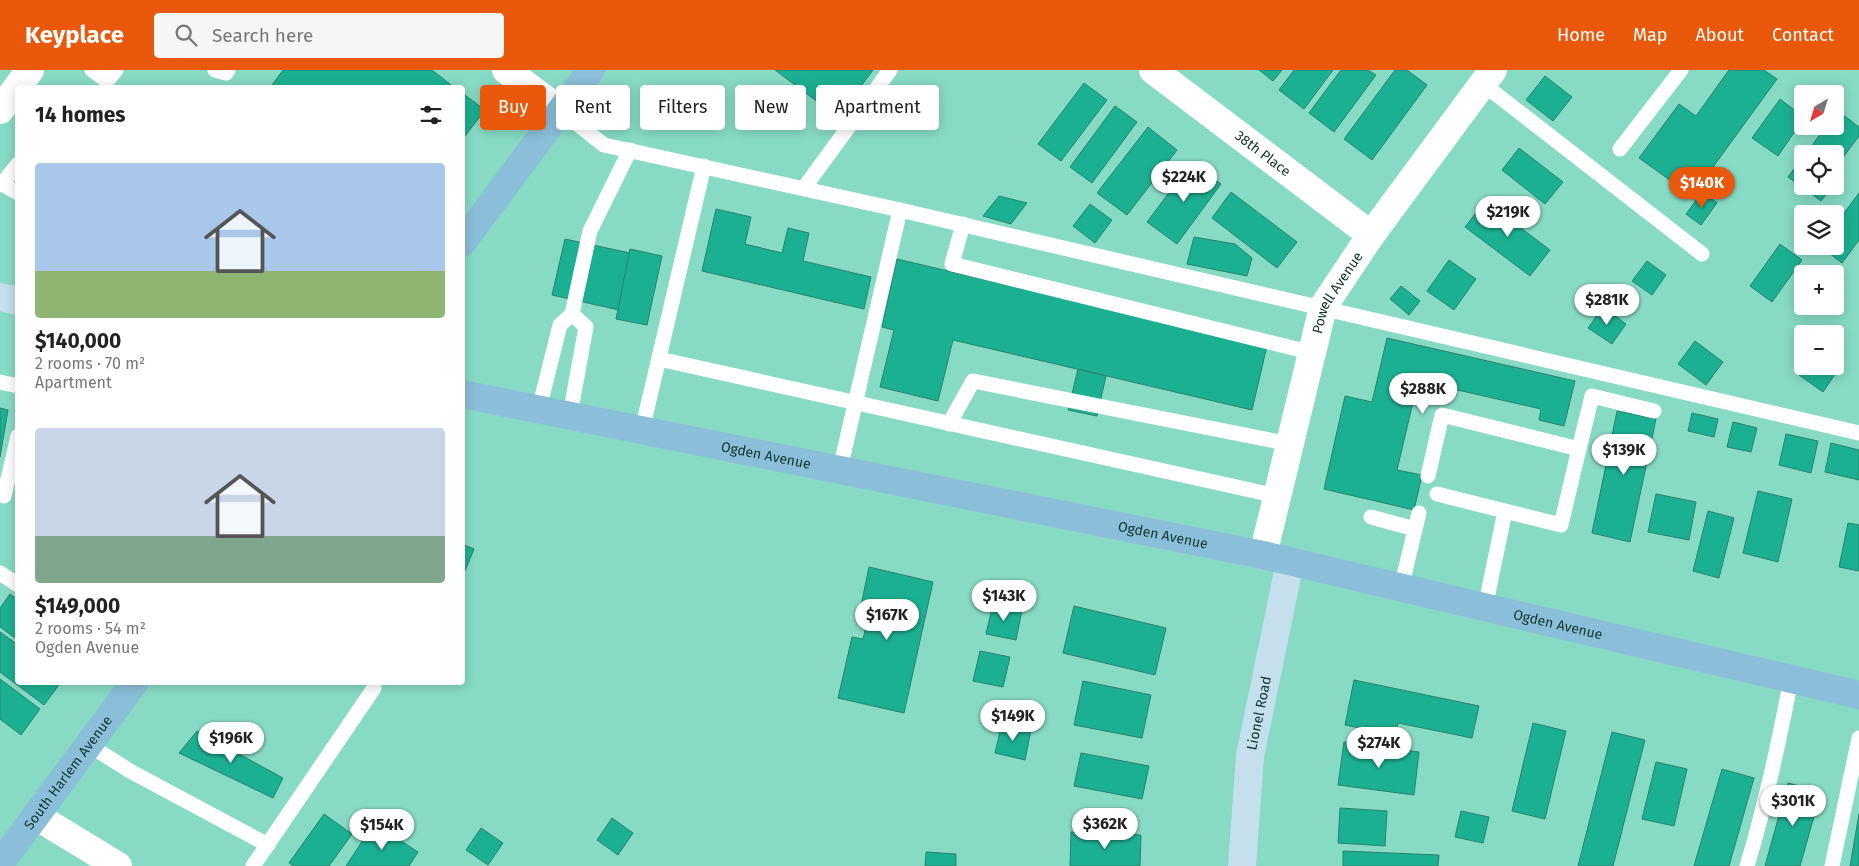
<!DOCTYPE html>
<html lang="en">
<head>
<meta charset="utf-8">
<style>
  body { margin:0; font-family:"Fira Sans",sans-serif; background:#f6f6f6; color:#222; height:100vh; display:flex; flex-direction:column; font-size:19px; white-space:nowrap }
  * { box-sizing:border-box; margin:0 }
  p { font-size:16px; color:#767676 }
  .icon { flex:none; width:28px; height:28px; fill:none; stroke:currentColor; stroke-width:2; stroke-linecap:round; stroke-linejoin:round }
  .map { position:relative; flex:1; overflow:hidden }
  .side { position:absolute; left:15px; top:15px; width:450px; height:600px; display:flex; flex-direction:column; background:#fff; border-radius:5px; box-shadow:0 2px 12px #0003 }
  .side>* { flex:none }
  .top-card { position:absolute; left:480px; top:15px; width:475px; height:45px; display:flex; gap:10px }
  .needle { width:32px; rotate:218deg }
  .fabs { position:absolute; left:1794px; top:15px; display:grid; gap:10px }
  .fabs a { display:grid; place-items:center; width:50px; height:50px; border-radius:5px; background:#fff; box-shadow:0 2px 12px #0003; font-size:25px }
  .price { position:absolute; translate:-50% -42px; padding:0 11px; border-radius:18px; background:#fff; color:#222; font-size:16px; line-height:32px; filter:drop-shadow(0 1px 2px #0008) }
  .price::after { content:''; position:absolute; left:50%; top:30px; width:15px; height:11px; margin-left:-8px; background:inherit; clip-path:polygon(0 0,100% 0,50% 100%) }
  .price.on { background:#ea580c; color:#fff }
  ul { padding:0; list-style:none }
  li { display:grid; align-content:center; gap:10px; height:265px; padding:0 20px }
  li span { display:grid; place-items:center; height:155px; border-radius:5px; color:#555 }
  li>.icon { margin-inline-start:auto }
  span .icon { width:90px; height:90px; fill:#fffc; stroke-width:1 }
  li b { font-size:21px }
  h2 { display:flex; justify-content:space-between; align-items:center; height:60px; padding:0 20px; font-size:21px }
  .pill { padding:0 18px; border-radius:5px; background:#fff; box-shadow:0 2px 12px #0003; font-size:18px; line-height:45px }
  .pill.on { background:#ea580c; color:#fff }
  header { display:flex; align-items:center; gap:30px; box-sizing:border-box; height:70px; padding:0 25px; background:#ea580c; color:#fff }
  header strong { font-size:24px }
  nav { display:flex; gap:28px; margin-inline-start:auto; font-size:18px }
  .search { width:350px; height:45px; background:#f6f6f6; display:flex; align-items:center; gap:12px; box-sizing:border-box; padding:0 18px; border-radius:5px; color:#767676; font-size:19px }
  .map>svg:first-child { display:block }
  .building { fill:#1cb092; stroke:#2a826d }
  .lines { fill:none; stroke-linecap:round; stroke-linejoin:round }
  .lane { stroke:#fff; stroke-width:15 }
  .street { stroke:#fff; stroke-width:28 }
  .secondary { stroke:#c5dfec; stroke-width:28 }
  .primary { stroke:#8bbed9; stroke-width:28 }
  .labels { text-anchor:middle; stroke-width:4; stroke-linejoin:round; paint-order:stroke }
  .street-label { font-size:14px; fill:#11352c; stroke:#cbf2e6 }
</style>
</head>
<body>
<header>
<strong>Keyplace</strong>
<div class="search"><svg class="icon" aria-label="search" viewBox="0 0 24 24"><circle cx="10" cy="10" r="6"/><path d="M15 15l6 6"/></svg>Search here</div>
<nav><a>Home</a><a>Map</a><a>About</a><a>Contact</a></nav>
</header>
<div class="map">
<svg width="1859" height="796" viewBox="0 0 1859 796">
  <rect width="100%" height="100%" fill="#87dbc4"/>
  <g class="building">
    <path d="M283,0H432L455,18H270Z"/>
    <path d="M775,0H873L838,47Z"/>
    <path d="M1259,0H1282L1273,11Z"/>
    <path d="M1294,0H1333L1304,39L1279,20Z"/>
    <path d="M1341,0H1368L1376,5L1334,62L1309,43Z"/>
    <path d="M1395,0H1407L1427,15L1372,90L1344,69Z"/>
    <path d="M1729,0H1764L1777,9L1692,126L1639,88L1679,34L1696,46Z"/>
    <path d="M1545,6L1572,27L1553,51L1526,30Z"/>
    <path d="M1084,13L1107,30L1061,91L1038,74Z"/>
    <path d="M462,23L485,40L462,70Z"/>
    <path d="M1780,29L1802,46V51L1778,86L1752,68Z"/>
    <path d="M1115,36L1137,52L1092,113L1070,97Z"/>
    <path d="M1838,41L1859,57V66L1835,98V84H1806L1826,56H1835V44Z"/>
    <path d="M1148,57L1177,80L1127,145L1097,123Z"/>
    <path d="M1519,78L1563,112L1545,134L1502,100Z"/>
    <path d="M1802,88V116H1833L1821,131L1788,107Z"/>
    <path d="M1192,92L1221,114L1177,174L1147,152Z"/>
    <path d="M1231,122L1297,172L1277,198L1212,148Z"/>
    <path d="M1702,122L1717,133L1701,155L1686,144Z"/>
    <path d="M1859,123V170L1842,193L1820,176H1835V155Z"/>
    <path d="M999,126L1027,133L1011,154L983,146Z"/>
    <path d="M1485,131L1550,180L1530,206L1465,157Z"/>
    <path d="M1090,134L1112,150L1095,173L1073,156Z"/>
    <path d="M716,139L751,147L745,174L782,183L788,158L809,163L803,191L871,207L864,239L702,201Z"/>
    <path d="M1194,167L1235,174L1252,188L1247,206L1187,194Z"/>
    <path d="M565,169L630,183L619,240L552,225Z"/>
    <path d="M1780,174L1802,190L1772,232L1750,216Z"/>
    <path d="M630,179L662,186L647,255L616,249Z"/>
    <path d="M897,189L1267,276L1252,340L953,270L938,331L880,317L894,260L882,257Z"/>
    <path d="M1449,190L1476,209L1454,240L1427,221Z"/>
    <path d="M1647,191L1666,205L1652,225L1632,211Z"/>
    <path d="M1401,216L1420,231L1409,245L1390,229Z"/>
    <path d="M1603,237L1626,254L1612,274L1588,258Z"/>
    <path d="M1387,268L1575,311L1564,356L1539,350L1541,339L1418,311L1397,400L1422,405L1414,440L1324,419L1345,326L1372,332Z"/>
    <path d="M1695,271L1723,292L1706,315L1678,294Z"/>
    <path d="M1835,293L1840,297L1823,322L1799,305L1805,296H1835Z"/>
    <path d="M1078,299L1106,306L1097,346L1068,340Z"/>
    <path d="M0,338L8,340L0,387Z"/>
    <path d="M1617,341L1656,349L1630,472L1592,463Z"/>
    <path d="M1692,343L1718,349L1714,367L1688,361Z"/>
    <path d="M1733,352L1757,358L1751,382L1727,377Z"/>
    <path d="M1786,364L1818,371L1811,403L1779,395Z"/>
    <path d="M1831,373L1859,380V410L1825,402Z"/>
    <path d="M1758,421L1792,429L1778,492L1743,483Z"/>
    <path d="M1656,424L1696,432L1689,470L1648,462Z"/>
    <path d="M1708,441L1734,448L1719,508L1693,501Z"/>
    <path d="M1848,453L1859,455V501L1839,497Z"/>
    <path d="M462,474L474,479L462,508Z"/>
    <path d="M869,497L933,512L904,643L838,628L852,567L863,569L867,552L858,550Z"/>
    <path d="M10,524L18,530V570L0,557V538Z"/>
    <path d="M993,534L1022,540L1016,570L986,564Z"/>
    <path d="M1074,536L1166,558L1155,605L1063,583Z"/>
    <path d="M0,562L18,575V612H61L44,635L0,602Z"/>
    <path d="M980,581L1010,587L1003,617L973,611Z"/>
    <path d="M0,609L40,639L21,665L0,649Z"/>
    <path d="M1354,610L1479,636L1472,668L1398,653L1395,665L1345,655Z"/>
    <path d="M1083,611L1151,625L1142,668L1074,655Z"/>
    <path d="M1002,653L1031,660L1025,690L995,683Z"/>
    <path d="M1533,653L1566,661L1545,749L1512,741Z"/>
    <path d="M197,661L283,708L273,728L179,683Z"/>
    <path d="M1612,662L1645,670L1613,796H1578Z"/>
    <path d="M1344,672L1419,682L1414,725L1338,715Z"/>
    <path d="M1081,683L1149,696L1142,729L1074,716Z"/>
    <path d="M1656,692L1687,699L1674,756L1642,749Z"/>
    <path d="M1722,699L1754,708L1729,796H1694Z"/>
    <path d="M1788,713L1821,722L1800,796H1765Z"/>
    <path d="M1340,738L1387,741L1385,776L1338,773Z"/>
    <path d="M1461,741L1489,747L1483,773L1455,767Z"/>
    <path d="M324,744L352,764L329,796H294L289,793Z"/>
    <path d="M1859,744V796H1850Z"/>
    <path d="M612,748L633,763L618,785L597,770Z"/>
    <path d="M374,753L418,782L409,796H346Z"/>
    <path d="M481,758L503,773L488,795L466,780Z"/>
    <path d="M1071,762L1141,765L1140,796H1070Z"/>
    <path d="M1343,781L1439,785L1438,796H1343Z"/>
    <path d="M926,782L956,784V796H925Z"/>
  </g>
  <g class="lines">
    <g class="lane">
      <path d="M92,0L107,11L116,0"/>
      <path d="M215,0L226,3L228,0"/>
      <path d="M1483,14L1702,184"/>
      <path d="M561,41L604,75L900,140L1859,363"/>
      <path d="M1620,79L1681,0"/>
      <path d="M0,113L18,123"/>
      <path d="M2,114L18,94"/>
      <path d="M804,118L890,0"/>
      <path d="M963,154L952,194L1313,283"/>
      <path d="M659,289L1277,426"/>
      <path d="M0,312L18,316"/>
      <path d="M539,339L560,255L572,244L590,161L630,80"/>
      <path d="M570,345L586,257L572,244"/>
      <path d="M949,354L973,311L1290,374"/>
      <path d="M642,360L704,96"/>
      <path d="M1579,379L1592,326L1654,341"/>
      <path d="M840,399L900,140"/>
      <path d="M1428,406L1442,345L1579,379L1561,455L1437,424"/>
      <path d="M4,426L18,366"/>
      <path d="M1371,447L1415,459"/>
      <path d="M0,503L18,515"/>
      <path d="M1401,518L1419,443"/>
      <path d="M1485,538L1505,441"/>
      <path d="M89,675L130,701L268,775"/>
      <path d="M253,796L374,618"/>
      <path d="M1747,796C1766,734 1779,672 1791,609"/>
      <path d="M1832,796L1859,668"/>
    </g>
    <g class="street">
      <path d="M506,0L561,41"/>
      <path id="s1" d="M1153,0L1371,165"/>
      <path d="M0,40L30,0"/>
      <path id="s2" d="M1263,485L1323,237L1371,165L1493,0"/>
      <path d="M36,746L118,796"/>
    </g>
    <g class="secondary">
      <path d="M0,227L18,231"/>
      <path id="s3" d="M1242,796L1250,686L1290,492"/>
    </g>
    <g class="primary">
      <path d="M462,173L591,0"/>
      <path id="s4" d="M462,324L1263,485L1859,625"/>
      <path id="s5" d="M0,794L135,612"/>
    </g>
  </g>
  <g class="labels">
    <g class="street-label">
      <text dy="5" stroke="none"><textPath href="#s1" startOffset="138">38th Place</textPath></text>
      <text dy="5" stroke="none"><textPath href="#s2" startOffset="274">Powell Avenue</textPath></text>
      <text dy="5" stroke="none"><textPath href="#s4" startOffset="310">Ogden Avenue</textPath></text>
      <text dy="5" stroke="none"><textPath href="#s4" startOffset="715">Ogden Avenue</textPath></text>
      <text dy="5" stroke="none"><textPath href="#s4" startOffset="1120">Ogden Avenue</textPath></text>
      <text dy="5" stroke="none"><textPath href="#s3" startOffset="154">Lionel Road</textPath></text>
      <text dy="5" stroke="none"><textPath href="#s5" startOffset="114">South Harlem Avenue</textPath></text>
    </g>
  </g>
</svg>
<div class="fabs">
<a><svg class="needle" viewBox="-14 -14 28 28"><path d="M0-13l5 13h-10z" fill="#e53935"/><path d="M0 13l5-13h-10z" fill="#767676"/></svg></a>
<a><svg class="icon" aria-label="locate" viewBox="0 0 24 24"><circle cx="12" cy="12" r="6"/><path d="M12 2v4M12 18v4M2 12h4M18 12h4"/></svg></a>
<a><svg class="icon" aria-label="layers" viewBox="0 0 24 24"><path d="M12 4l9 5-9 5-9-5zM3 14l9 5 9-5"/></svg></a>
<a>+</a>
<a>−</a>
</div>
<b class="price" style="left:1184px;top:133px">$224K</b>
<b class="price on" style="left:1702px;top:139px">$140K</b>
<b class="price" style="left:1508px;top:168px">$219K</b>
<b class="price" style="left:1607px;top:256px">$281K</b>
<b class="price" style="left:1423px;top:345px">$288K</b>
<b class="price" style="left:1624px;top:406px">$139K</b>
<b class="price" style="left:1004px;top:552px">$143K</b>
<b class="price" style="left:887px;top:571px">$167K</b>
<b class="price" style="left:1013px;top:672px">$149K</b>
<b class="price" style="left:231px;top:694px">$196K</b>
<b class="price" style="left:1379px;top:699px">$274K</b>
<b class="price" style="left:1793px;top:757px">$301K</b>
<b class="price" style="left:1105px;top:780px">$362K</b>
<b class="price" style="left:382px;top:781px">$154K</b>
<div class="top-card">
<a class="pill on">Buy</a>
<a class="pill">Rent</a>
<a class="pill">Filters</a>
<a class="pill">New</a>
<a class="pill">Apartment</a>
</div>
<section class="side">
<h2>14 homes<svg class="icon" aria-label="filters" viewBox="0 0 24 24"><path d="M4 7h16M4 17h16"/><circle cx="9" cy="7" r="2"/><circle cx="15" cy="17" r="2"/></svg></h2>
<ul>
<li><span style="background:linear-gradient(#a9c7e8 70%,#8fb573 0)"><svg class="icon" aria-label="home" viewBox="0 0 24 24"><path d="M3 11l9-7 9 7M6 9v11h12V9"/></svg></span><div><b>$140,000</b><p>2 rooms · 70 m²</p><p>Apartment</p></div></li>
<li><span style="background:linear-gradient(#c9d6e8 70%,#7fa58c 0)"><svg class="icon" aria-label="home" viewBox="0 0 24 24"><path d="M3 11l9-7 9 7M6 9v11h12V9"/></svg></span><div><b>$149,000</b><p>2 rooms · 54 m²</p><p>Ogden Avenue</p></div></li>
</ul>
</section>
</div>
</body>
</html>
